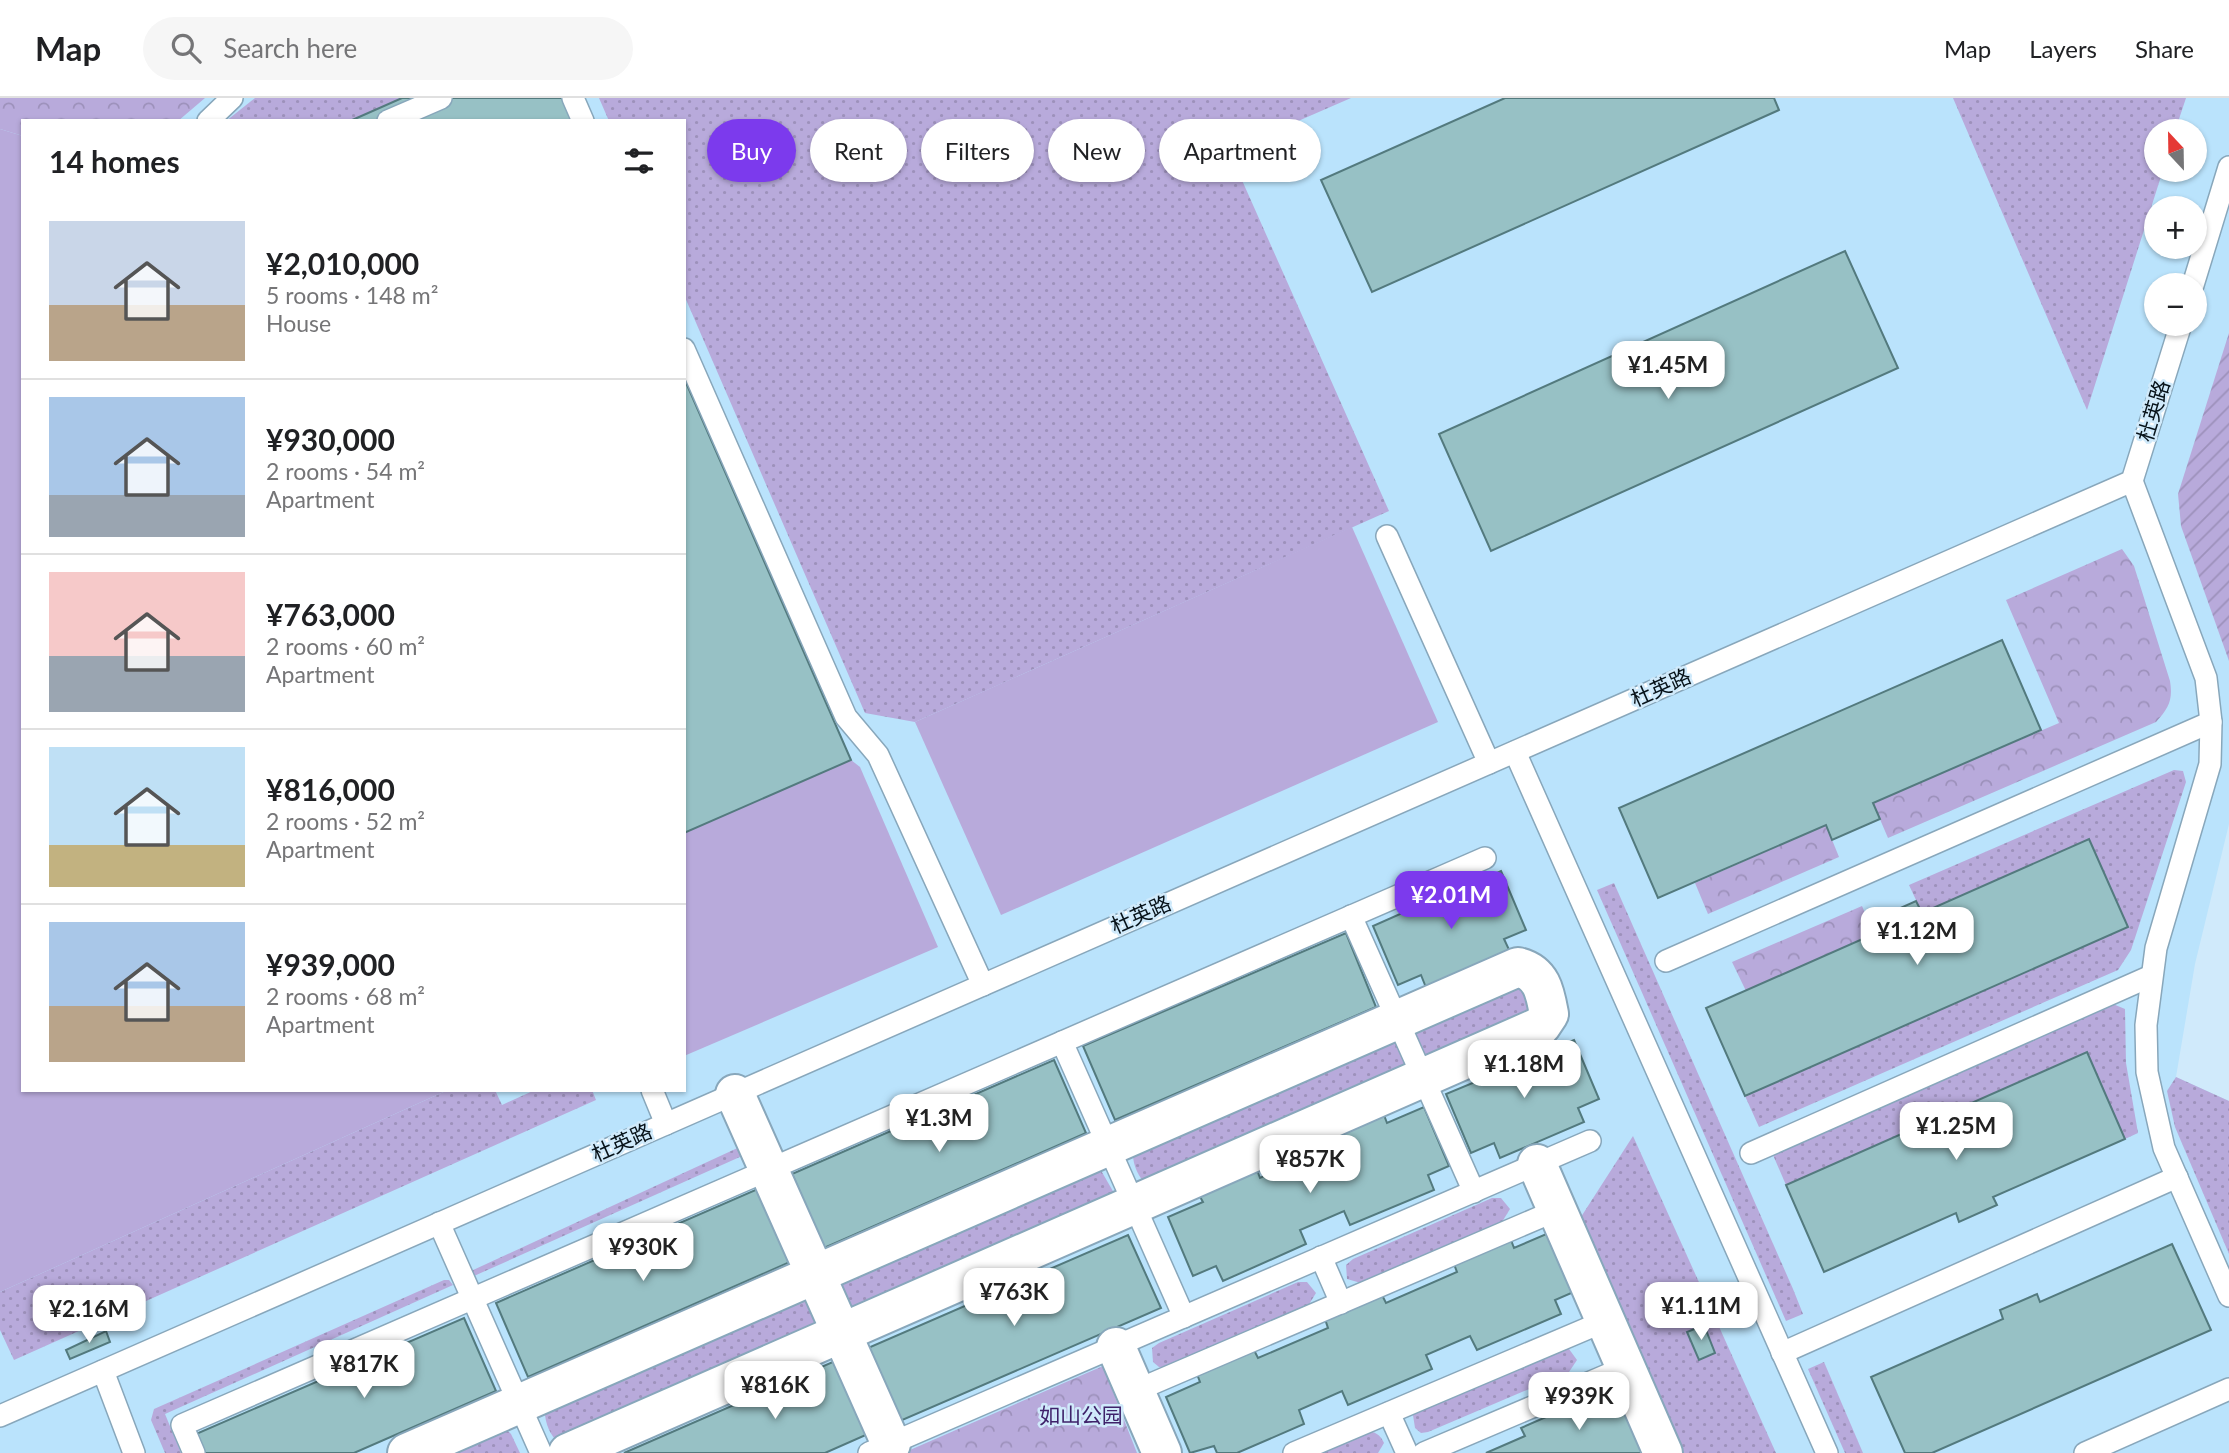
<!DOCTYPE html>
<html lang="en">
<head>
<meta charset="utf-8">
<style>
  body { margin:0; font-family:Lato,"Noto Sans SC",sans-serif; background:#f6f6f6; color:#202124; height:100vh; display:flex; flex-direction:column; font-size:26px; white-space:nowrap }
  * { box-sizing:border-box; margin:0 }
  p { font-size:23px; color:#757577 }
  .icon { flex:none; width:38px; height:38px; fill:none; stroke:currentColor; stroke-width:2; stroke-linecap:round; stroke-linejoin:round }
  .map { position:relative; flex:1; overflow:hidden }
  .panel { position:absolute; left:21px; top:21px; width:665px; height:973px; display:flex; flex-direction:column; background:#fff; border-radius:0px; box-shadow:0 2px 5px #0004 }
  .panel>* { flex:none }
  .top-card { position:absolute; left:707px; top:21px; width:665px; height:63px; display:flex; gap:14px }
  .needle { width:46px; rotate:338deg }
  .controls { position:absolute; left:2144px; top:21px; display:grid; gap:14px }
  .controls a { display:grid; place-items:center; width:63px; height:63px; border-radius:50%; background:#fff; box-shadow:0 2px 5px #0004; font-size:35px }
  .price { position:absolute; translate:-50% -60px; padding:0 16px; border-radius:14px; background:#fff; color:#222; font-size:23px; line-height:46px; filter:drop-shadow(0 2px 4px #0008) }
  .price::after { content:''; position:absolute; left:50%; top:42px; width:21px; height:16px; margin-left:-10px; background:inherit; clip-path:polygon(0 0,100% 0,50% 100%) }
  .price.active { background:#7c3aed; color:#fff }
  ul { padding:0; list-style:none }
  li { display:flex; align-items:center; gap:21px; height:175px; padding:0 28px }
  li+li { border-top:2px solid #e0e0e0 }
  li span { display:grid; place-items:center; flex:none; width:196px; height:140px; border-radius:0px; color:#555 }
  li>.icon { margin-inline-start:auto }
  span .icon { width:84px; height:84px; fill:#fffc; stroke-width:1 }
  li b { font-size:30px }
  h2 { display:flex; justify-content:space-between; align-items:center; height:84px; padding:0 28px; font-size:30px }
  .tag { padding:0 24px; border-radius:32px; background:#fff; box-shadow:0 2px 5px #0004; font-size:24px; line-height:63px }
  .tag.active { background:#7c3aed; color:#fff }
  header { display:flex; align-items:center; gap:42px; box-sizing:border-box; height:98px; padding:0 35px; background:#fff; border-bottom:2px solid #e0e0e0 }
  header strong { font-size:33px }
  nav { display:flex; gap:38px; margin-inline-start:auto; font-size:24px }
  .search { width:490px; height:63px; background:#f6f6f6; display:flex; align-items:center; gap:18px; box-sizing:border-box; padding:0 24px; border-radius:38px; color:#757577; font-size:26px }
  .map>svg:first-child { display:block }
  .built { fill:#bae3fc; fill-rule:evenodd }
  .grass { fill:url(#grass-dots) }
  .forest { fill:url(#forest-crowns) }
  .garden { fill:url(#garden-furrows) }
  .pitch { fill:#b8aadb }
  .building { fill:#97c1c5; stroke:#537a7e; stroke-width:2 }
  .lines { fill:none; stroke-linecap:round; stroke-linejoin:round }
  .service-casing { stroke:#88a7bb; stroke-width:24 }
  .minor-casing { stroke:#88a7bb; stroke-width:42 }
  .service { stroke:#fff; stroke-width:21 }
  .minor { stroke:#fff; stroke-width:38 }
  .labels { text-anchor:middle; stroke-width:5; stroke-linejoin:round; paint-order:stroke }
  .street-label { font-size:21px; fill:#071219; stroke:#d0eafb }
  .park-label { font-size:21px; fill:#3f226a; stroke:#d0eafb }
</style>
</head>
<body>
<header>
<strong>Map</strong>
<div class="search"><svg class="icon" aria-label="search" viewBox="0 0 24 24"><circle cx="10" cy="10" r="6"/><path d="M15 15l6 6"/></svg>Search here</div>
<nav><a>Map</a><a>Layers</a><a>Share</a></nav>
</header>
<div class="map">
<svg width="2229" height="1355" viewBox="0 0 2229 1355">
  <defs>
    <pattern id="grass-dots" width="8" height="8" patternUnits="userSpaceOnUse" patternTransform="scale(1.75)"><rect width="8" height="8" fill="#b8aadb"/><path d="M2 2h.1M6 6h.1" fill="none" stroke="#9d91bb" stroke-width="1.8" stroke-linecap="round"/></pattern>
    <pattern id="forest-crowns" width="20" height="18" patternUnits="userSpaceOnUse" patternTransform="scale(1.75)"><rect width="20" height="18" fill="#b8aadb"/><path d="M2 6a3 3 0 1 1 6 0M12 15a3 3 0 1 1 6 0" fill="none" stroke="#9d91bb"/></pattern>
    <pattern id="garden-furrows" width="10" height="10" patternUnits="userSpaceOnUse" patternTransform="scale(1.75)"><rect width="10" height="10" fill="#b8aadb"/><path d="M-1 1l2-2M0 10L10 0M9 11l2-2" fill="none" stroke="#9d91bb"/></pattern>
  </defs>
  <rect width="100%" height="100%" fill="#d0eafb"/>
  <path class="built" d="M0,0H2229V726L2195,866L2176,979L2229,1003V1355H0ZM23,23H684V992H23ZM2156,33H2194V72H2156ZM2156,110H2194V149H2156ZM2156,187H2194V226H2156Z"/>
  <g class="grass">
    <path d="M255,0H402L350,23H226Z"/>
    <path d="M599,0H1351L1229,53L1389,413L915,624L865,615L684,197V23H609Z"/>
    <path d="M1953,0H2186L2175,33H2156V72H2163L2087,312Z"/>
    <path d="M2174,672L2183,673L2186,684L2131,852L2118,872L1759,1029L1745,998L2128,829L2088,741L1922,815L1909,787Z"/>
    <path d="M1614,785L1793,1191L1803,1216L1786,1223L1597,792Z"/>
    <path d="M1524,883L1537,917L1424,958L1415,937V929Z"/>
    <path d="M2113,906L2125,911L2126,965L2138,1035L2125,1041L2086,954L1786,1087L1773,1057Z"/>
    <path d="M1391,940L1398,946L1406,966L1403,974L1147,1087C1138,1079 1132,1065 1133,1053Z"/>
    <path d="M2176,979L2229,1003V1156L2175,1029L2167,993Z"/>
    <path d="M448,992H495L502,1007L535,992H592L596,1002L14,1262L0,1232V1194Z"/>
    <path d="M1633,1038L1776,1355H1681L1579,1122Z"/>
    <path d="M744,1047L751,1054L474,1178L471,1173Z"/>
    <path d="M1099,1069L1114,1095L1111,1103L848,1211L840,1190V1182Z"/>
    <path d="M1492,1100H1501L1510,1111L1502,1124L1361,1185L1347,1181L1346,1167L1353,1161Z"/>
    <path d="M444,1182H449L453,1187L165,1316L181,1355H165L151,1322L154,1311Z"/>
    <path d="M1298,1184H1307L1316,1195L1308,1208L1167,1269H1159L1153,1264L1152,1250L1159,1245Z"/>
    <path d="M803,1199L809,1205L819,1224L559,1345C550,1338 544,1323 545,1311Z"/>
    <path d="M1560,1250L1569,1251L1577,1262L1569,1274L1428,1334L1421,1335L1415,1330L1413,1317L1420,1311Z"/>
    <path d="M1824,1264L1863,1355H1845L1808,1271Z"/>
    <path d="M505,1330L511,1336L520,1355H439Z"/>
    <path d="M1366,1333C1375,1334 1380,1336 1384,1345L1378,1355H1317Z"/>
  </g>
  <g class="forest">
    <path d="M0,0H205L178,23H23V38L0,31Z"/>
    <path d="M2122,451L2134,468L2170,583C2173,602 2169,610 2156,624L1888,740L1873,705L2059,625L2006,502Z"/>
    <path d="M1826,727L1839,759L1708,816L1695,785Z"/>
    <path d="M1862,808L1874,836L1746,893L1732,864Z"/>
    <path d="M1103,1268L1137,1355H903Z"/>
  </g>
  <path class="garden" d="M2229,235V563L2181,428L2178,396Z"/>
  <g class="pitch">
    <path d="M0,31L23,38V992H448L0,1194Z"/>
    <path d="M1352,429L1438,624L1001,817L915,624Z"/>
    <path d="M851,662L860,669L938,849L684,958V735Z"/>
  </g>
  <g class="building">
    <path d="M402,0H562L572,23H350Z"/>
    <path d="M1505,0H1774L1779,12L1372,194L1321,82Z"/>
    <path d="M1845,153L1898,270L1491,453L1439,336Z"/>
    <path d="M684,280L851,662L684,735Z"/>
    <path d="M2002,542L2041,632L1873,705L1880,721L1832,742L1826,727L1658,800L1619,710Z"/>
    <path d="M2089,741L2128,829L1745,998L1706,910L1874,836L1869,824L1916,803L1922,815Z"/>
    <path d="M1501,773L1526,832L1504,841L1511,856L1427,892L1421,877L1398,887L1373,828L1407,813L1404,806L1461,781L1464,789Z"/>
    <path d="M1346,835L1376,909L1115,1022L1083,948Z"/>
    <path d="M1574,942L1599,1001L1578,1010L1584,1024L1500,1060L1494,1045L1471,1055L1446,996L1480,982L1477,974L1534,950L1537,957Z"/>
    <path d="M2087,954L2125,1041L1993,1099L1997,1107L1959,1124L1956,1115L1824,1174L1786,1087Z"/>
    <path d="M1054,962L1086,1035L824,1150L792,1076Z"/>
    <path d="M1424,1009L1449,1068L1428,1077L1434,1092L1350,1127L1344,1113L1300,1132L1306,1146L1223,1183L1216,1168L1193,1178L1168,1119L1203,1104L1199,1097L1257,1072L1260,1080L1330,1049L1327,1042L1384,1017L1387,1025Z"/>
    <path d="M760,1090L790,1164L528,1279L496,1205Z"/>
    <path d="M1551,1134L1576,1193L1555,1202L1561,1216L1477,1252L1470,1238L1426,1257L1432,1271L1348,1307L1342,1293L1299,1312L1304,1326L1237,1355H1217L1214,1348L1190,1355L1166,1299L1200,1284L1197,1276L1254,1252L1258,1260L1328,1230L1325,1221L1382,1197L1386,1205L1457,1174L1454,1166L1511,1142L1514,1150Z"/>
    <path d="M1128,1137L1161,1210L900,1323L868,1250Z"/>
    <path d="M2172,1146L2211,1232L1932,1355H1905L1871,1279L2003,1221L2000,1212L2037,1196L2040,1204Z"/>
    <path d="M464,1220L496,1293L354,1355H204L196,1336Z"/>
    <path d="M1704,1227L1715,1255L1699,1262L1687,1234Z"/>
    <path d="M106,1233L110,1244L70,1261L66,1252Z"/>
    <path d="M835,1263L868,1336L825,1355H624Z"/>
    <path d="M1618,1297L1644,1355H1486L1525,1338L1521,1330L1578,1305L1582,1313Z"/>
  </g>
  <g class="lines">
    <g class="service-casing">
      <g id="service">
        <path d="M573,0L583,23"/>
        <path d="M208,23L232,0"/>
        <path d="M388,23L441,0"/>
        <path d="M2193,187L2229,69"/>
        <path d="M684,251L846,619L878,657L983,887"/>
        <path d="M2132,383L2206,580L2211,624L2210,666L2156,850L2146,927L2147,974L2164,1050L2229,1198"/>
        <path d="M1387,438L1489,665"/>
        <path d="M1515,654L1827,1355"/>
        <path d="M1351,818L1474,1094"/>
        <path d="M1666,863L2211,624"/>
        <path d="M1062,944L1184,1219"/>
        <path d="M652,992L666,1026"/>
        <path d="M1751,1055L2151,878"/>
        <path d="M439,1125L541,1355"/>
        <path d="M1321,1159L1341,1205"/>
        <path d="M1782,1255L2177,1079"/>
        <path d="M103,1273L134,1355"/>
        <path d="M1135,1293L1557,1112"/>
        <path d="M1389,1315L1407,1355"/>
        <path d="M0,1318L2132,383L2181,226"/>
        <path d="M194,1355L182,1327L1485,760"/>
        <path d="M869,1355L1590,1043"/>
        <path d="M1294,1355L1605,1223"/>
        <path d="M1424,1355L1626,1269"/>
        <path d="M2085,1355L2229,1291"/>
      </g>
    </g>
    <g class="minor-casing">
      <g id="minor">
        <path d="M735,996L891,1346"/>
        <path d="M1537,1066L1663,1355"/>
        <path d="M1116,1249L1162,1355"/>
        <path d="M407,1355L1518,869C1542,875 1545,894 1549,916L1541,928L568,1355"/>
      </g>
    </g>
    <use href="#service" class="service"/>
    <use href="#minor" class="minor"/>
  </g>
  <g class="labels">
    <g class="street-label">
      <text transform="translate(2154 313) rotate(-73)" y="7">杜英路</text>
      <text transform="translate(1661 590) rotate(-24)" y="7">杜英路</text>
      <text transform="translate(1141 817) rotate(-24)" y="7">杜英路</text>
      <text transform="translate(622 1045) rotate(-24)" y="7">杜英路</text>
    </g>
    <g class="park-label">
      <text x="1081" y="1325">如山公园</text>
    </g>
  </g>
</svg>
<div class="controls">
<a><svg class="needle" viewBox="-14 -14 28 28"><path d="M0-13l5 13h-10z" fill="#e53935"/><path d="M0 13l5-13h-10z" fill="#757577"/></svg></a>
<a>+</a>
<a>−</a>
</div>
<b class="price" style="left:1668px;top:303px">¥1.45M</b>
<b class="price active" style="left:1451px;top:833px">¥2.01M</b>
<b class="price" style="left:1917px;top:869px">¥1.12M</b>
<b class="price" style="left:1524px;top:1002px">¥1.18M</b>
<b class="price" style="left:939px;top:1056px">¥1.3M</b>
<b class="price" style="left:1956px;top:1064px">¥1.25M</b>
<b class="price" style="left:1310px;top:1097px">¥857K</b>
<b class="price" style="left:643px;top:1185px">¥930K</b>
<b class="price" style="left:1014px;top:1230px">¥763K</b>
<b class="price" style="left:1701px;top:1244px">¥1.11M</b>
<b class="price" style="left:89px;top:1247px">¥2.16M</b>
<b class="price" style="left:364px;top:1302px">¥817K</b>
<b class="price" style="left:775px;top:1323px">¥816K</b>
<b class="price" style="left:1579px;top:1334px">¥939K</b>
<div class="top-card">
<a class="tag active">Buy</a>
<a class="tag">Rent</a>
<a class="tag">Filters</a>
<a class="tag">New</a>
<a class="tag">Apartment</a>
</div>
<section class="panel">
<h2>14 homes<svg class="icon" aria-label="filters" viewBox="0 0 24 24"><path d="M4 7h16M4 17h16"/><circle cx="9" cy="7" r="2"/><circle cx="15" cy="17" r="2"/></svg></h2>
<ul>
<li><span style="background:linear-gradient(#c9d6e8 60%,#b9a48a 0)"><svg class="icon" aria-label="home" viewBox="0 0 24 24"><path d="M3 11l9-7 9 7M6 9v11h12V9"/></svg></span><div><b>¥2,010,000</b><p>5 rooms · 148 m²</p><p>House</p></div></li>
<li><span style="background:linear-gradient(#a9c7e8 70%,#9aa5b1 0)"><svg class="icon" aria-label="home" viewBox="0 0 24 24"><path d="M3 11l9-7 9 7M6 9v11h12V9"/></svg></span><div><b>¥930,000</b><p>2 rooms · 54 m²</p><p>Apartment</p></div></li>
<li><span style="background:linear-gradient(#f6c9c9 60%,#9aa5b1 0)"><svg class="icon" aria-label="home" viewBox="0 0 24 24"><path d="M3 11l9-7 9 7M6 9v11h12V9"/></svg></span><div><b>¥763,000</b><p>2 rooms · 60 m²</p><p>Apartment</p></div></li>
<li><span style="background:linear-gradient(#bfe0f5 70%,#c2b280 0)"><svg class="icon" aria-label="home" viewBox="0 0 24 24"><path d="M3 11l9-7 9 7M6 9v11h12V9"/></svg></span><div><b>¥816,000</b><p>2 rooms · 52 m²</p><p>Apartment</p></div></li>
<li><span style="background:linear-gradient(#a9c7e8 60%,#b9a48a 0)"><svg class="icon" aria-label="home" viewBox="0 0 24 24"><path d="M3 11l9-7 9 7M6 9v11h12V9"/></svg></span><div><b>¥939,000</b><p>2 rooms · 68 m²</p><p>Apartment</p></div></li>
</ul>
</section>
</div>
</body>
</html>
